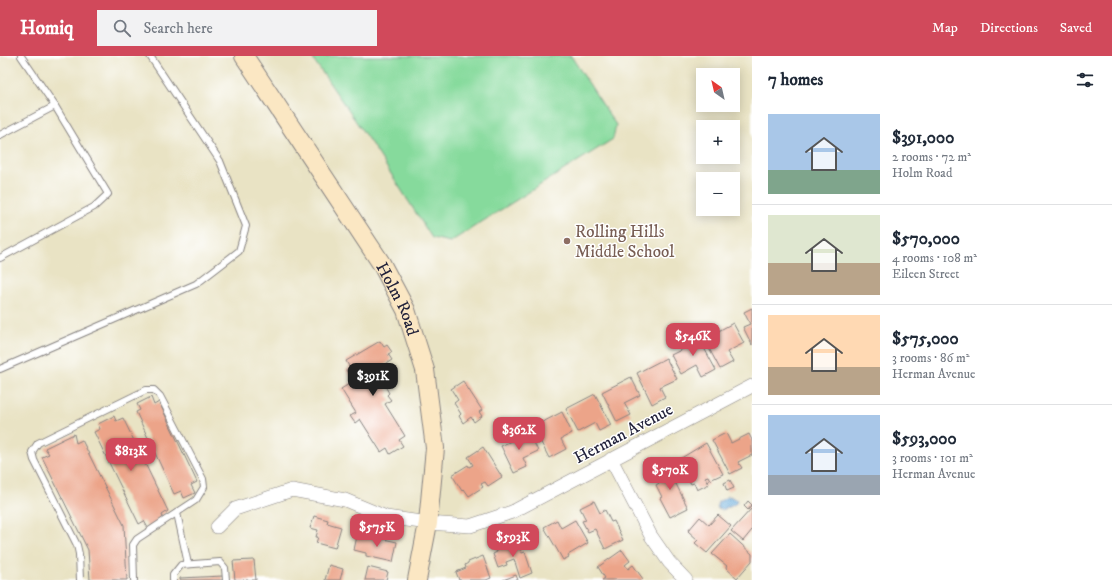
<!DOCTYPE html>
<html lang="en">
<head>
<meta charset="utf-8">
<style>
  body { margin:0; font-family:"IM FELL DW Pica",serif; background:#f2f2f3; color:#1f2937; height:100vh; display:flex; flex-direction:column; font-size:15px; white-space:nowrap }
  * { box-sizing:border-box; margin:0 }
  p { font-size:13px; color:#747a83 }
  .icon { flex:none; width:22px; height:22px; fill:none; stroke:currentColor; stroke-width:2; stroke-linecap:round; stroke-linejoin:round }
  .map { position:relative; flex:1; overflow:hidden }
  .panel { display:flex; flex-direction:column; background:#fff; width:360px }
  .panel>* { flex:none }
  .needle { width:26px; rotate:326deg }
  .tools { position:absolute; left:696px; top:12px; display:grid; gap:8px }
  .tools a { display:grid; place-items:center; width:44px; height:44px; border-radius:0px; background:#fff; box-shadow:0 2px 10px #0003; font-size:20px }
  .price { position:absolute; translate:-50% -34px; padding:0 9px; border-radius:8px; background:#d1495b; color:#fff; font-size:13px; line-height:26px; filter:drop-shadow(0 1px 2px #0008) }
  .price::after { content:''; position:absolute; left:50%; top:24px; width:12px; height:9px; margin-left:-6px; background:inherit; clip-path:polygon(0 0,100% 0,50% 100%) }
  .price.on { background:#222; color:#fff }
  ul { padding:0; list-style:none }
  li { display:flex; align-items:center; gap:12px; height:100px; padding:0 16px }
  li+li { border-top:1px solid #e0e1e3 }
  li span { display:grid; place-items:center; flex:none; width:112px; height:80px; border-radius:0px; color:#555 }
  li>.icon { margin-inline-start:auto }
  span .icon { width:48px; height:48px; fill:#fffc; stroke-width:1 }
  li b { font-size:17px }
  h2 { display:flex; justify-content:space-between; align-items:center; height:48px; padding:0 16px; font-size:17px }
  header { display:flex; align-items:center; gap:24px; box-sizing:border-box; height:56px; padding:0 20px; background:#d1495b; color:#fff }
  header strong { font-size:19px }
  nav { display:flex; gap:22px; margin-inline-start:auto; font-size:14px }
  .search { width:280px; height:36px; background:#f2f2f3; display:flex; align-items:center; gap:10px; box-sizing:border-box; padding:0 14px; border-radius:0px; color:#747a83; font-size:15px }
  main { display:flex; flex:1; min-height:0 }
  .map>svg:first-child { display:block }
  .green { fill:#86da9c; stroke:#547e6c }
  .water { fill:#63a8d8; stroke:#42658a }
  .building { fill:#eca489 }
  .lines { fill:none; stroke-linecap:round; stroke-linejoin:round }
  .lane-casing { stroke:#868280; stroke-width:8 }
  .street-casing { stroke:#868280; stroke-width:14 }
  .secondary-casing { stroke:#868280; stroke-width:20 }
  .lane { stroke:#fff; stroke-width:6 }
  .street { stroke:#fff; stroke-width:13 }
  .secondary { stroke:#fbe7c3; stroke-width:18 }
  .education-dot { fill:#8d6e63; stroke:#fff; stroke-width:1.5 }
  .labels { text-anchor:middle; stroke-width:3; stroke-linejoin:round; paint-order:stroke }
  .education-label { font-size:17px; fill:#785e54; stroke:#fff; text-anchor:start }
  .street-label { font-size:17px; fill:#22223b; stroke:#fff }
</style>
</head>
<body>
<header>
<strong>Homiq</strong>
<div class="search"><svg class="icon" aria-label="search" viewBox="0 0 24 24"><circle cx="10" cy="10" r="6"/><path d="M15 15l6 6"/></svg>Search here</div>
<nav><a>Map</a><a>Directions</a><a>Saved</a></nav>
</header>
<main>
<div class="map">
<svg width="752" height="524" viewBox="0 0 752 524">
  <rect width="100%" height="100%" fill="#fff"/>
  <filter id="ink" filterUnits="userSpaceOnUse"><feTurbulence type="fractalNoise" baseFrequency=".025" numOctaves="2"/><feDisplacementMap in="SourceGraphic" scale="8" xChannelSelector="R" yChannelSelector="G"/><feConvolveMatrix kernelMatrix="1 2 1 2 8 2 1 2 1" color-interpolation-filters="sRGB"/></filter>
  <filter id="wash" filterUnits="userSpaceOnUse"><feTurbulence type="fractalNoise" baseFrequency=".012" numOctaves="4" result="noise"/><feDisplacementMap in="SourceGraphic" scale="16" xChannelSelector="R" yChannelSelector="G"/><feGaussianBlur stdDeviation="0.9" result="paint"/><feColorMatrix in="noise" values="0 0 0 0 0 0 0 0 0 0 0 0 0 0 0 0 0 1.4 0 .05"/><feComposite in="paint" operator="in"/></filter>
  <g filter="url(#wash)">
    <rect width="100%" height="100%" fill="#e9e3c4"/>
    <path class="green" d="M313,0H571L616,69L613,83L450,186L432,182L377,96L313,3Z"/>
    <path class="water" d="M729,440L736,443L737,446L735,448L729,451H727L722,454L718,453L717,449L718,446Z"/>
    <g id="blocks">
      <g class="building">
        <path d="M752,252V289L743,271L750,268L744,256Z"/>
        <path d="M733,267L744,287L727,296L733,306L720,313L704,283Z"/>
        <path d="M697,279L716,314L703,321L697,309L681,318L671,299L683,293L680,288Z"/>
        <path d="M380,285L384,291L387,289L392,296L388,298L392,304L376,314L389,337L387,339L391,344L385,348L405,380L399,384L403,390L390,398L387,392L381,396L360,363L355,367L350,360L356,357L341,333L354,325L346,314L350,312L346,305Z"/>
        <path d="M666,302L677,323L660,331L665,341L652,348L637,317Z"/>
        <path d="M631,321L640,339L624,347L631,359L617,366L602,336Z"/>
        <path d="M463,325L482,354L479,356L482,360L474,366L471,361L463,367L459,360L461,358L454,347L458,344L451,333Z"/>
        <path d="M595,338L611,369L599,375L595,367L578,376L566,353Z"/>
        <path d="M151,341L154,349L159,346L197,426L191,429L195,437L184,442L181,435L174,438L136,356L140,354L137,348Z"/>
        <path d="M562,356L572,377L561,383L566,393L549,402L533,371Z"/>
        <path d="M114,360L116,365L123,362L168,455L162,459L164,464L148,472L144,465L139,468L94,376L100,373L98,368Z"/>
        <path d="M529,376L538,395L523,402L527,411L514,417L501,390Z"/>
        <path d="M726,377L731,387L749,378L752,384V399L738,406L742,412L730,418L712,384Z"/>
        <path d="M74,378L76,387L82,384L124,469L127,524H90L88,494L42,401L49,398L45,392Z"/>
        <path d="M706,387L723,418L710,424L708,420L705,421L709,428L697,434L694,427L691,428L678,404Z"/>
        <path d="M483,391L502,421L488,430L485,426L481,428L483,431L469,440L464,433L462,435L452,419L468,409L469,411L473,409L468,401Z"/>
        <path d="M668,407L675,421L673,422L688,452L670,461L660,442L662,441L656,429L661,426L655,414Z"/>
        <path d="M730,424L734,432L727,435L724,427Z"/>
        <path d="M594,445L600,457L605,454L611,466L614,465L623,484L605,493L595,473L588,476L582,465L586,464L580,452Z"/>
        <path d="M748,445L752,449L748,454L744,450Z"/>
        <path d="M752,452V474L743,485L731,475Z"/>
        <path d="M718,459L731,470L707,497L695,487L698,484L688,475L700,461L709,469Z"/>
        <path d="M314,460L328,464L327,467L341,471L335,492L316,487L318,481H316L318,474L310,472Z"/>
        <path d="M557,464L561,472L575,464L588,487L568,499L569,501L563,504L544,471Z"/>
        <path d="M730,478L752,498V505L737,522L726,512L727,510L712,498Z"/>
        <path d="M357,480L370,483V480L397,486L393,506L366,500V497L354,494Z"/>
        <path d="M517,485L522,497L525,496L532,517L520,522L514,503L506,506L507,509L498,512L493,498L497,496L496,492Z"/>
        <path d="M622,494L630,505L625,509L628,513L633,509L643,523L641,524H602L605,522L598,511Z"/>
        <path d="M483,500L491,522L486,524H459L456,516L466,512L465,509L468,507V506Z"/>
        <path d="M253,504H254L256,524H235L233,505Z"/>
        <path d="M329,509L343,513L340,524H325Z"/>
        <path d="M368,511L388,516L386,524H365Z"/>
        <path d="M516,519L518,524H503Z"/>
        <path d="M223,520V524H180V522Z"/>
      </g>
    </g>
  </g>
  <g filter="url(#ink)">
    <use href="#blocks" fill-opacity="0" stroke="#868280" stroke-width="1"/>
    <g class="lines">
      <g class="lane-casing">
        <g id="lane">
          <path d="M0,79L55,50"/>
          <path d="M0,202L94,151L108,138L55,50L21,0"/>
          <path d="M0,313L196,228L239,195L246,170L220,105L150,0"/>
          <path d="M177,457L188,508"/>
          <path d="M80,524L79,498L77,489L34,404L32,396L38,387L146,334H154L160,340L203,423L204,431L196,444L137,483L133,489L134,524"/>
          <path d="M173,524V519L181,509L220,506L225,512L226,524"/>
        </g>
      </g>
      <g class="street-casing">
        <g id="street">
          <path d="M611,403L651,480L669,506L686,524"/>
          <path d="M217,471L235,453L292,434L345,444L386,461L428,467L470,470L512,456L752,330"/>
        </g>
      </g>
      <g class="secondary-casing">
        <g id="secondary">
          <path id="s1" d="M244,0L381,207L406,254L425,314L435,392L428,467L417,524"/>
        </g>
      </g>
      <use href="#lane" class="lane"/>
      <use href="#street" class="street"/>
      <use href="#secondary" class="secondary"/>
    </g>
  </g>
  <circle class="education-dot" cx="567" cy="185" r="4"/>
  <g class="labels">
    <g class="education-label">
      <text x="575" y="181">Rolling Hills<tspan x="575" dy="20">Middle School</tspan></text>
    </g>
    <g class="street-label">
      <text dy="6" stroke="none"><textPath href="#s1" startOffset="288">Holm Road</textPath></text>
      <text transform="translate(623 377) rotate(-28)" y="6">Herman Avenue</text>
    </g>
  </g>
</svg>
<div class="tools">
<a><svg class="needle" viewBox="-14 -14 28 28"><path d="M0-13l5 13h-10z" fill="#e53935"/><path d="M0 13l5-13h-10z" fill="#747a83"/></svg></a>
<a>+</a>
<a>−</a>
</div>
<b class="price" style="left:693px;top:301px">$546K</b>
<b class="price on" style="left:373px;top:341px">$391K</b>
<b class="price" style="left:519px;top:395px">$362K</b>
<b class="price" style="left:131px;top:416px">$813K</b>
<b class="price" style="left:670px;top:435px">$570K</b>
<b class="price" style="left:377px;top:492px">$575K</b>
<b class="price" style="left:513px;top:502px">$593K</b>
</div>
<section class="panel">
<h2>7 homes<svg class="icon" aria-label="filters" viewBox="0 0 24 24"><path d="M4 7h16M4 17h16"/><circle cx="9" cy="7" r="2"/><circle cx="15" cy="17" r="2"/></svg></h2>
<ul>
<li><span style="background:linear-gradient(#a9c7e8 70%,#7fa58c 0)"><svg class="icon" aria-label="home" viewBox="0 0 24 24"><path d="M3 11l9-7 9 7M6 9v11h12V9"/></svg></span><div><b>$391,000</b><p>2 rooms · 72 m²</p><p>Holm Road</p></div></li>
<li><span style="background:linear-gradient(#dfe7d0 60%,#b9a48a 0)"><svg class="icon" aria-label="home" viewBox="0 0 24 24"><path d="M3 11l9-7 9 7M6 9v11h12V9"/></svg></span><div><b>$570,000</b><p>4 rooms · 108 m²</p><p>Eileen Street</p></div></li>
<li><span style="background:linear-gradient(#ffd9b3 65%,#b9a48a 0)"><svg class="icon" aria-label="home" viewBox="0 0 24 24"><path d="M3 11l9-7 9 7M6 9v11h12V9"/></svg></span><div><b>$575,000</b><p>3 rooms · 86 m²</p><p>Herman Avenue</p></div></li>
<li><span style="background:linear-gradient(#a9c7e8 75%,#9aa5b1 0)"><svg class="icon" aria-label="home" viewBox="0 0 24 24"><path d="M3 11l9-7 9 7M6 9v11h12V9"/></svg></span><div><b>$593,000</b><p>3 rooms · 101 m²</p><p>Herman Avenue</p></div></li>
</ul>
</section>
</main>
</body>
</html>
